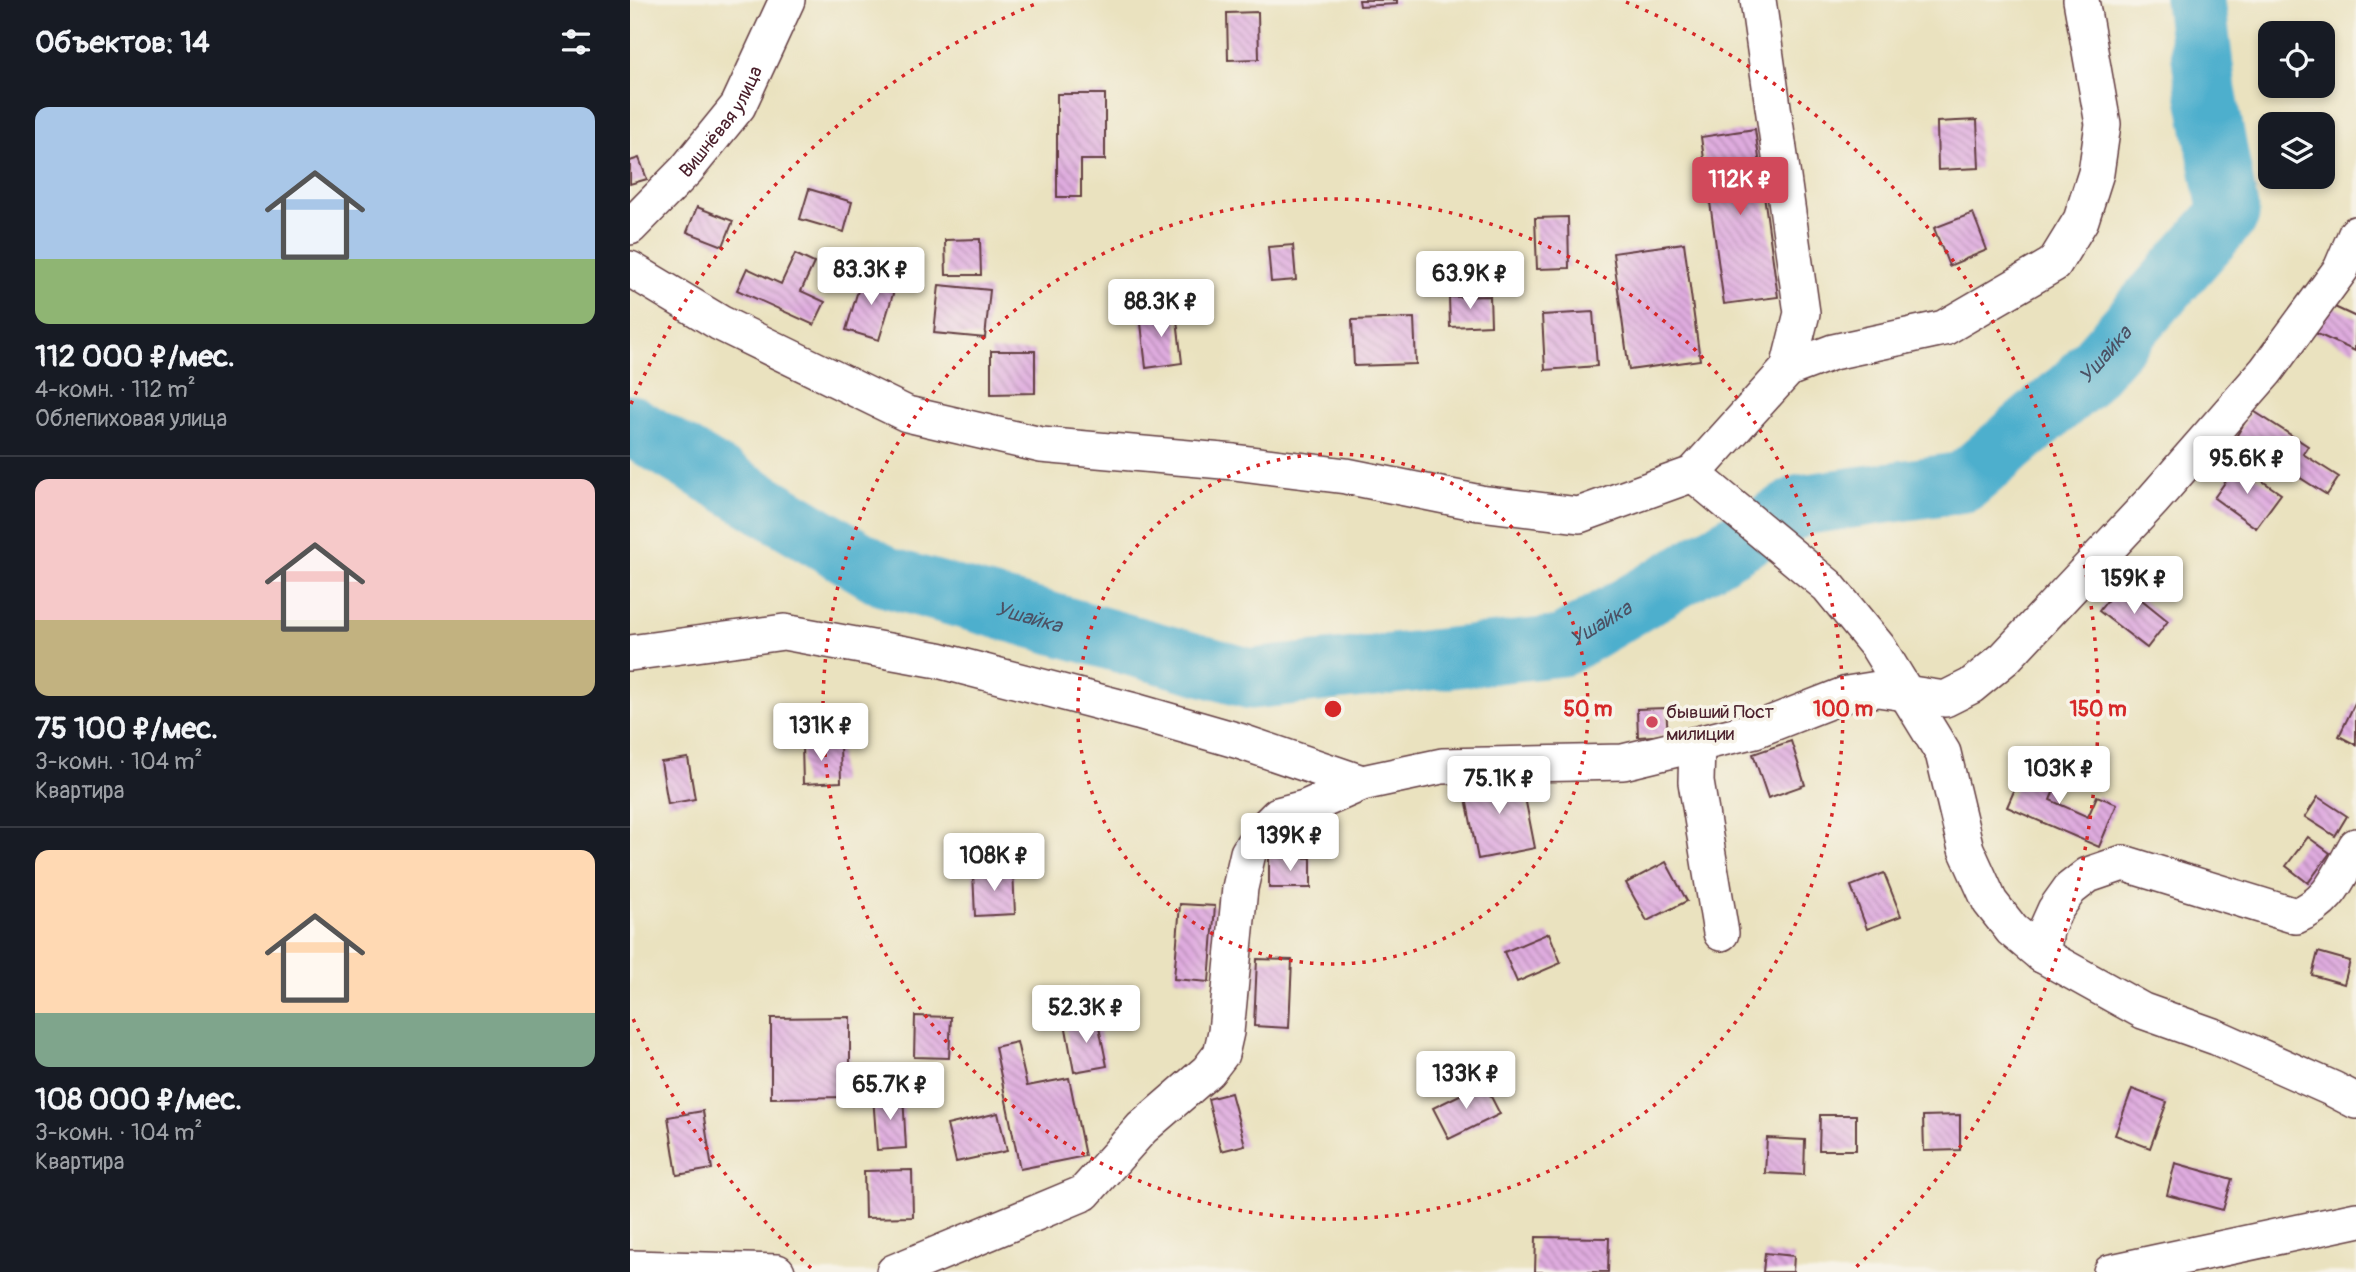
<!DOCTYPE html>
<html lang="ru">
<head>
<meta charset="utf-8">
<style>
  body { margin:0; font-family:Pangolin,sans-serif; background:#242831; color:#f1f3f6; height:100vh; display:flex; flex-direction:column; font-size:26px; white-space:nowrap }
  * { box-sizing:border-box; margin:0 }
  p { font-size:23px; color:#9ea1a6 }
  .icon { flex:none; width:38px; height:38px; fill:none; stroke:currentColor; stroke-width:2; stroke-linecap:round; stroke-linejoin:round }
  .map { position:relative; flex:1; overflow:hidden }
  .side { display:flex; flex-direction:column; background:#171b24; width:630px }
  .side>* { flex:none }
  .buttons { position:absolute; left:1628px; top:21px; display:grid; gap:14px }
  .buttons a { display:grid; place-items:center; width:77px; height:77px; border-radius:14px; background:#171b24; box-shadow:0 4px 10px #0003; font-size:35px }
  .price { position:absolute; translate:-50% -60px; padding:0 16px; border-radius:7px; background:#fff; color:#222; font-size:23px; line-height:46px; filter:drop-shadow(0 2px 4px #0008) }
  .price::after { content:''; position:absolute; left:50%; top:42px; width:21px; height:16px; margin-left:-10px; background:inherit; clip-path:polygon(0 0,100% 0,50% 100%) }
  .price.active { background:#d1495b; color:#fff }
  ul { padding:0; list-style:none }
  li { display:grid; align-content:center; gap:14px; height:371px; padding:0 35px }
  li+li { border-top:2px solid #363941 }
  li span { display:grid; place-items:center; height:217px; border-radius:14px; color:#555 }
  li>.icon { margin-inline-start:auto }
  span .icon { width:126px; height:126px; fill:#fffc; stroke-width:1 }
  li b { font-size:30px }
  h2 { display:flex; justify-content:space-between; align-items:center; height:84px; padding:0 35px; font-size:30px }
  main { display:flex; flex:1; min-height:0 }
  .map>svg:first-child { display:block }
  .lines { fill:none; stroke-linecap:round; stroke-linejoin:round }
  .river { stroke:#4eafcd; stroke-width:61 }
  .building { fill:url(#building-back-hatch) }
  .minor-casing { stroke:#623c41; stroke-width:38 }
  .minor { stroke:#fff; stroke-width:35 }
  .ring { fill:none; stroke:#d62828; stroke-width:3.5; stroke-dasharray:3.5 7 }
  .poi-dot { fill:#d1495b; stroke:#f7f3e8; stroke-width:2.5 }
  .labels { text-anchor:middle; stroke-width:7; stroke-linejoin:round; paint-order:stroke }
  .street-label { font-size:19px; fill:#4a1f2b; stroke:#f7f3e8 }
  .poi-label { font-size:19px; fill:#4a1f2b; stroke:#f7f3e8; text-anchor:start }
  .water-label { font-size:21px; font-style:italic; fill:#4b5164; stroke:#f7f3e8 }
  .centre { fill:#d62828; stroke:#f7f3e8; stroke-width:3.5 }
  .ring-label { font-size:21px; text-anchor:middle; font-weight:bold; fill:#d62828; stroke:#f7f3e8; stroke-width:7; stroke-linejoin:round; paint-order:stroke }
</style>
</head>
<body>
<main>
<section class="side">
<h2>Объектов: 14<svg class="icon" aria-label="filters" viewBox="0 0 24 24"><path d="M4 7h16M4 17h16"/><circle cx="9" cy="7" r="2"/><circle cx="15" cy="17" r="2"/></svg></h2>
<ul>
<li><span style="background:linear-gradient(#a9c7e8 70%,#8fb573 0)"><svg class="icon" aria-label="home" viewBox="0 0 24 24"><path d="M3 11l9-7 9 7M6 9v11h12V9"/></svg></span><div><b>112 000 ₽/мес.</b><p>4-комн. · 112 m²</p><p>Облепиховая улица</p></div></li>
<li><span style="background:linear-gradient(#f6c9c9 65%,#c2b280 0)"><svg class="icon" aria-label="home" viewBox="0 0 24 24"><path d="M3 11l9-7 9 7M6 9v11h12V9"/></svg></span><div><b>75 100 ₽/мес.</b><p>3-комн. · 104 m²</p><p>Квартира</p></div></li>
<li><span style="background:linear-gradient(#ffd9b3 75%,#7fa58c 0)"><svg class="icon" aria-label="home" viewBox="0 0 24 24"><path d="M3 11l9-7 9 7M6 9v11h12V9"/></svg></span><div><b>108 000 ₽/мес.</b><p>3-комн. · 104 m²</p><p>Квартира</p></div></li>
</ul>
</section>
<div class="map">
<svg width="1726" height="1272" viewBox="0 0 1726 1272">
  <defs>
    <pattern id="building-back-hatch" width="6" height="6" patternUnits="userSpaceOnUse" patternTransform="scale(1.75)"><rect width="6" height="6" fill="#dfacdf"/><path d="M-1 5l2 2M0 0l6 6M5-1l2 2" fill="none" stroke="#b78bb5"/></pattern>
  </defs>
  <rect width="100%" height="100%" fill="#f7f3e8"/>
  <filter id="ink" filterUnits="userSpaceOnUse"><feTurbulence type="fractalNoise" baseFrequency=".0143" numOctaves="2"/><feDisplacementMap in="SourceGraphic" scale="14" xChannelSelector="R" yChannelSelector="G"/><feConvolveMatrix kernelMatrix="1 2 1 2 8 2 1 2 1" color-interpolation-filters="sRGB"/></filter>
  <filter id="wash" filterUnits="userSpaceOnUse"><feTurbulence type="fractalNoise" baseFrequency=".00686" numOctaves="4" result="noise"/><feDisplacementMap in="SourceGraphic" scale="28" xChannelSelector="R" yChannelSelector="G"/><feGaussianBlur stdDeviation="1.57" result="paint"/><feColorMatrix in="noise" values="0 0 0 0 0 0 0 0 0 0 0 0 0 0 0 0 0 1.4 0 .05"/><feComposite in="paint" operator="in"/></filter>
  <g filter="url(#wash)">
    <rect width="100%" height="100%" fill="#eae2bf"/>
    <g class="lines">
      <path class="river" id="s1" d="M0,425L256,577L621,679L932,646L1171,505L1334,482L1449,384L1599,214L1576,91L1565,0"/>
    </g>
    <g id="blocks">
      <g class="building">
        <path d="M729,0H767V4L730,6Z"/>
        <path d="M628,12L629,59L598,60L597,13Z"/>
        <path d="M427,94H475V160H451V197H427Z"/>
        <path d="M1347,120L1349,168L1308,170L1307,122Z"/>
        <path d="M1125,129L1148,297L1094,304L1071,137Z"/>
        <path d="M9,158L17,179L0,184V161Z"/>
        <path d="M179,189L222,202L214,232L170,219Z"/>
        <path d="M67,207L103,221L93,246L57,232Z"/>
        <path d="M1343,213L1357,250L1319,266L1304,228Z"/>
        <path d="M938,217L939,268L907,269L905,218Z"/>
        <path d="M350,239L351,275H316L315,240Z"/>
        <path d="M1054,243L1070,360L999,370L983,253Z"/>
        <path d="M663,245L666,280L641,282L638,247Z"/>
        <path d="M165,254L184,263L171,291L195,302L184,325L107,290L117,268L151,284Z"/>
        <path d="M233,274L266,284L249,340L216,330Z"/>
        <path d="M309,285L360,290L355,338L304,333Z"/>
        <path d="M860,296L861,325L820,327L819,297Z"/>
        <path d="M1696,303L1726,317L1725,351L1683,332Z"/>
        <path d="M546,311L552,363L516,368L510,314Z"/>
        <path d="M963,312L967,366L915,370L912,315Z"/>
        <path d="M784,318L786,364L724,366L722,320Z"/>
        <path d="M361,351H405V393L361,394Z"/>
        <path d="M1622,410L1678,446L1673,454L1709,477L1697,495L1606,437Z"/>
        <path d="M1608,464L1651,494L1626,528L1584,498Z"/>
        <path d="M1491,583L1538,621L1517,648L1469,611Z"/>
        <path d="M1726,701V745L1709,736Z"/>
        <path d="M1036,708L1038,735L1008,737L1007,709Z"/>
        <path d="M1161,741L1175,785L1138,798L1123,754Z"/>
        <path d="M210,743L211,782L173,784L172,744Z"/>
        <path d="M58,758L65,799L38,804L31,762Z"/>
        <path d="M1397,761L1430,776L1420,800L1458,817L1467,796L1487,804L1469,847L1377,807Z"/>
        <path d="M890,772L905,848L848,859L833,783Z"/>
        <path d="M1688,797L1717,816L1705,836L1675,817Z"/>
        <path d="M1678,837L1700,853L1678,883L1656,866Z"/>
        <path d="M639,857L681,858V888H639Z"/>
        <path d="M1036,862L1057,901L1017,921L996,883Z"/>
        <path d="M383,870L385,914L345,916L343,872Z"/>
        <path d="M1254,873L1271,916L1237,929L1221,886Z"/>
        <path d="M550,904L585,906L579,982L544,979Z"/>
        <path d="M919,933L931,963L887,982L874,952Z"/>
        <path d="M1688,952L1720,961L1714,984L1682,975Z"/>
        <path d="M627,959L662,960L659,1028L624,1026Z"/>
        <path d="M285,1016L321,1017L319,1058L284,1057Z"/>
        <path d="M220,1017V1097L141,1098V1018Z"/>
        <path d="M467,1017L477,1066L444,1072L435,1023Z"/>
        <path d="M387,1042L397,1086L439,1078L455,1156L390,1169L365,1047Z"/>
        <path d="M854,1083L870,1114L819,1139L803,1108Z"/>
        <path d="M1502,1089L1537,1102L1520,1148L1485,1135Z"/>
        <path d="M601,1093L615,1145L591,1151L578,1099Z"/>
        <path d="M273,1094L276,1148L247,1150L243,1096Z"/>
        <path d="M73,1111L82,1169L47,1175L38,1117Z"/>
        <path d="M368,1113L377,1151L326,1162L317,1125Z"/>
        <path d="M1190,1115H1226V1150H1189Z"/>
        <path d="M1330,1115V1150L1294,1151L1293,1116Z"/>
        <path d="M1137,1138L1175,1140L1174,1175L1135,1173Z"/>
        <path d="M1545,1163L1602,1179L1593,1210L1537,1195Z"/>
        <path d="M282,1170L283,1217L235,1218L234,1171Z"/>
        <path d="M906,1237L979,1238L978,1272H905Z"/>
        <path d="M1135,1253L1164,1256L1163,1272H1133Z"/>
      </g>
    </g>
  </g>
  <g filter="url(#ink)">
    <use href="#blocks" fill-opacity="0" stroke="#623c41" stroke-width="2"/>
    <g class="lines">
      <g class="minor-casing">
        <g id="minor">
          <path id="s2" d="M0,227L56,170L108,106L157,0"/>
          <path d="M0,269L90,323L277,414L411,445L604,462L716,476L850,503L949,515L1063,474L1158,369L1172,313L1128,0"/>
          <path d="M1158,369L1203,352L1314,328L1424,264L1451,220L1466,173L1473,124L1451,0"/>
          <path d="M1063,474L1198,586L1248,647L1313,753L1336,849L1360,902L1382,930L1412,955L1513,1011L1586,1037L1703,1089L1726,1101"/>
          <path d="M0,653L154,632L308,660L508,712L609,741L732,783"/>
          <path d="M1067,745L1066,782L1091,933"/>
          <path d="M1412,955L1416,930L1425,910L1440,889L1458,875L1493,863L1666,916C1701,902 1708,877 1726,846"/>
          <path d="M0,1268L147,1272"/>
          <path d="M264,1272L454,1193L512,1128L578,1071L591,1054L596,1032L610,888L618,853L631,832L648,815L675,808L732,783L812,766L993,762L1125,730L1217,694L1248,689L1315,699L1341,686L1375,658L1523,500L1636,371L1711,269L1726,234"/>
          <path d="M1481,1272L1726,1220"/>
        </g>
      </g>
      <use href="#minor" class="minor"/>
    </g>
  </g>
  <g class="ring">
    <circle cx="703" cy="709" r="255"/>
    <circle cx="703" cy="709" r="510"/>
    <path d="M181 1268A765 765 0 0 1 1 1014M1 404A765 765 0 0 1 410 2M996 2A765 765 0 0 1 1225 1268"/>
  </g>
  <circle class="poi-dot" cx="1022" cy="722" r="7"/>
  <g class="labels">
    <g class="street-label">
      <text dy="7" stroke="none"><textPath href="#s2" startOffset="140">Вишнёвая улица</textPath></text>
    </g>
    <g class="poi-label">
      <text x="1036" y="718">бывший Пост<tspan x="1036" dy="22">милиции</tspan></text>
    </g>
    <g class="water-label">
      <text dy="7" stroke="none"><textPath href="#s1" startOffset="1622">Ушайка</textPath></text>
      <text dy="7" stroke="none"><textPath href="#s1" startOffset="446">Ушайка</textPath></text>
      <text dy="7" stroke="none"><textPath href="#s1" startOffset="1034">Ушайка</textPath></text>
    </g>
  </g>
  <circle cx="703" cy="709" r="10" class="centre"/>
  <g class="ring-label">
    <text x="958" y="716">50 m</text>
    <text x="1213" y="716">100 m</text>
    <text x="1468" y="716">150 m</text>
  </g>
</svg>
<div class="buttons">
<a><svg class="icon" aria-label="locate" viewBox="0 0 24 24"><circle cx="12" cy="12" r="6"/><path d="M12 2v4M12 18v4M2 12h4M18 12h4"/></svg></a>
<a><svg class="icon" aria-label="layers" viewBox="0 0 24 24"><path d="M12 4l9 5-9 5-9-5zM3 14l9 5 9-5"/></svg></a>
</div>
<b class="price active" style="left:1110px;top:217px">112K ₽</b>
<b class="price" style="left:241px;top:307px">83.3K ₽</b>
<b class="price" style="left:840px;top:311px">63.9K ₽</b>
<b class="price" style="left:531px;top:339px">88.3K ₽</b>
<b class="price" style="left:1617px;top:496px">95.6K ₽</b>
<b class="price" style="left:1504px;top:616px">159K ₽</b>
<b class="price" style="left:191px;top:763px">131K ₽</b>
<b class="price" style="left:1429px;top:806px">103K ₽</b>
<b class="price" style="left:869px;top:816px">75.1K ₽</b>
<b class="price" style="left:660px;top:873px">139K ₽</b>
<b class="price" style="left:364px;top:893px">108K ₽</b>
<b class="price" style="left:456px;top:1045px">52.3K ₽</b>
<b class="price" style="left:836px;top:1111px">133K ₽</b>
<b class="price" style="left:260px;top:1122px">65.7K ₽</b>
</div>
</main>
</body>
</html>
